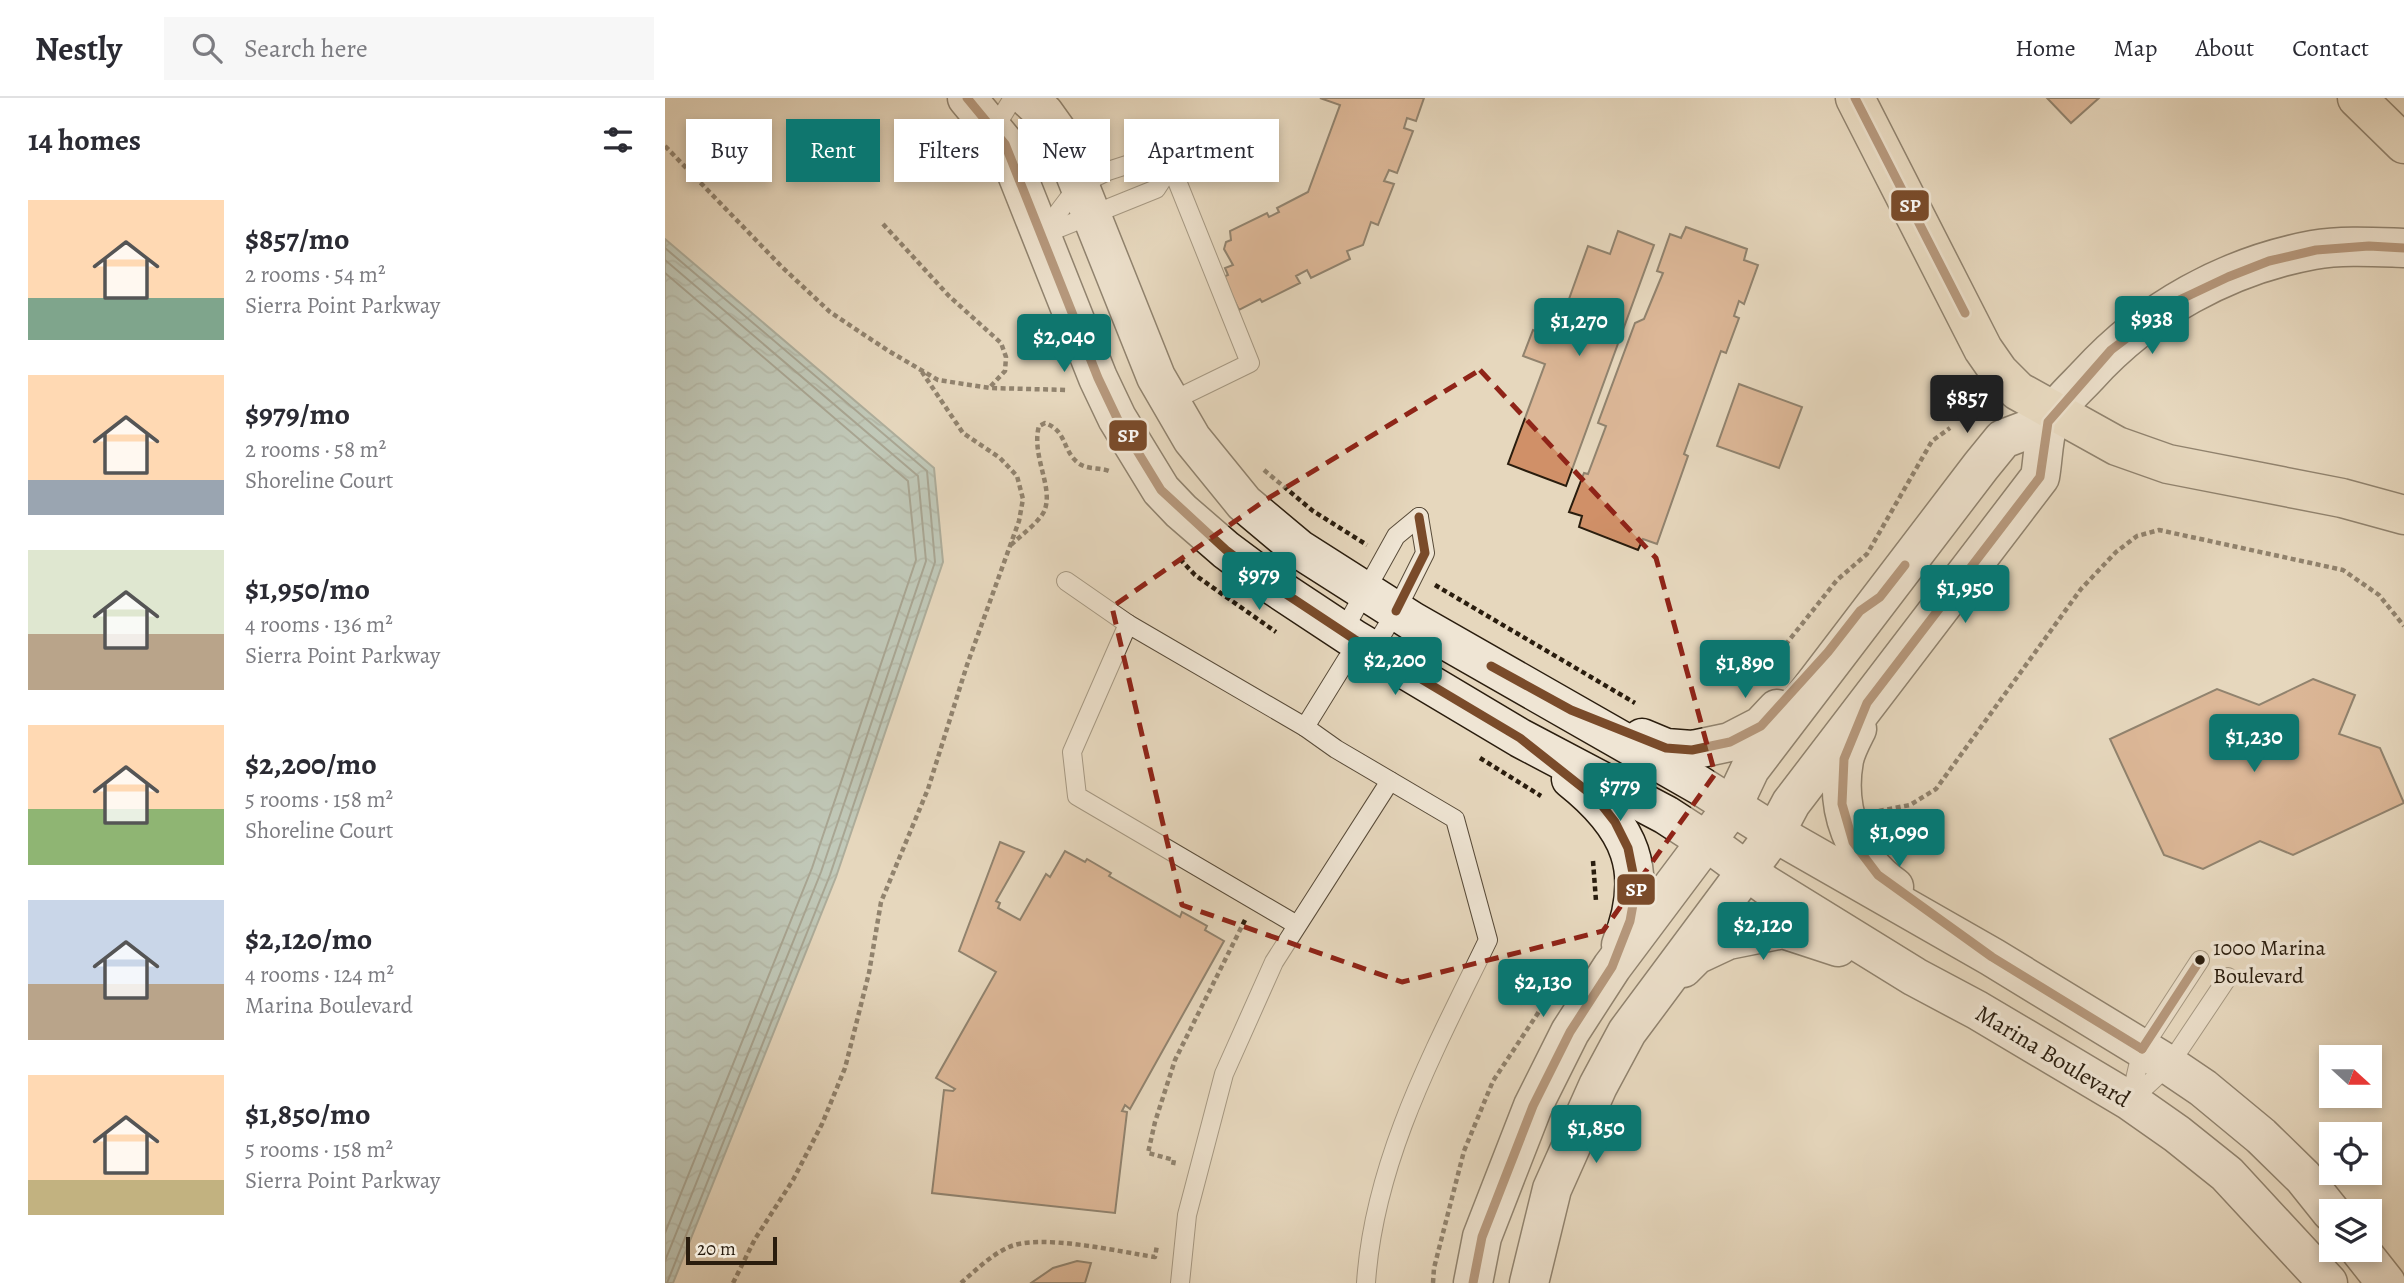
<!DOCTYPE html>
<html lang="en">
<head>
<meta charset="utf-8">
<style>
  body { margin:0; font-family:Alegreya,serif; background:#f7f7f7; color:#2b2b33; height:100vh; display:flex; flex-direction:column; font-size:26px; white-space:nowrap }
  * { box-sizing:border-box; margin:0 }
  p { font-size:23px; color:#7c7c81 }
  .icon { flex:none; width:38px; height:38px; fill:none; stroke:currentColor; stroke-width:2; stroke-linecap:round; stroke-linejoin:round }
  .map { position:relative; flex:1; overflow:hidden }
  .details { display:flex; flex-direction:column; background:#fff; width:665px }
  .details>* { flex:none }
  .hud { position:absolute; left:21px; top:21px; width:665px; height:63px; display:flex; gap:14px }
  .needle { width:46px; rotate:111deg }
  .tools { position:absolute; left:1654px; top:947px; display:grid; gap:14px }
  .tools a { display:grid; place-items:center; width:63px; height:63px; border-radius:0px; background:#fff; box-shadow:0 4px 10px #0003; font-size:35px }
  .scale { position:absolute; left:21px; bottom:18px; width:91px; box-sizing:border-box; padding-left:7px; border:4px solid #2a1d0e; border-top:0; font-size:19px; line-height:24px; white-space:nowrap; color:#2a1d0e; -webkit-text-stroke:5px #efe5d4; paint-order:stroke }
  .price { position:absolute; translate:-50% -60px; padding:0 16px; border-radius:7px; background:#0f766e; color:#fff; font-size:23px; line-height:46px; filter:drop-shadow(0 2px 4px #0008) }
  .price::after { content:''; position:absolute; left:50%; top:42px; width:21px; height:16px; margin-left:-10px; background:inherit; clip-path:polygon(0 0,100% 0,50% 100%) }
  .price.current { background:#222; color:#fff }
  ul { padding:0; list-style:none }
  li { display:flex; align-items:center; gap:21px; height:175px; padding:0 28px }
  li span { display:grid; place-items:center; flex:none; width:196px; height:140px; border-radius:0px; color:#555 }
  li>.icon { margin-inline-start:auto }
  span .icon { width:84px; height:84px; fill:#fffc; stroke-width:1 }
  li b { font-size:30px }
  h2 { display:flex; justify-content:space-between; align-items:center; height:84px; padding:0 28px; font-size:30px }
  .tag { padding:0 24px; border-radius:0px; background:#fff; box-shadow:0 4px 10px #0003; font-size:24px; line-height:63px }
  .tag.current { background:#0f766e; color:#fff }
  header { display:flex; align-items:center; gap:42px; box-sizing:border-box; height:98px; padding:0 35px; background:#fff; border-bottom:2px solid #e1e1e2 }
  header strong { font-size:33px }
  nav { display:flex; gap:38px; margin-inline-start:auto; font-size:24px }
  .search { width:490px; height:63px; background:#f7f7f7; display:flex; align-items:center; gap:18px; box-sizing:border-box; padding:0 24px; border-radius:0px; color:#7c7c81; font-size:26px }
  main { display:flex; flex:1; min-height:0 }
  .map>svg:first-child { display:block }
  .water { fill:url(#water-waves); stroke:#6b7b71; stroke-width:2 }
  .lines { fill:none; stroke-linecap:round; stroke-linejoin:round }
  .shore { stroke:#606b60; stroke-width:2 }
  .building { fill:#d09068; stroke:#2a1d0e; stroke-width:2 }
  .lane-casing { stroke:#594c3a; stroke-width:20 }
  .secondary-casing { stroke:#2a1d0e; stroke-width:41 }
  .highway-casing { stroke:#2a1d0e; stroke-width:41 }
  .path { stroke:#2a1d0e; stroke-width:4.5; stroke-dasharray:5 3.5; stroke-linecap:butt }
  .lane { stroke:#efe5d4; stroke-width:18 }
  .secondary { stroke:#efe5d4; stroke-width:38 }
  .highway { stroke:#e6d7bd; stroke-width:38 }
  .bus-1-casing { stroke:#efe5d4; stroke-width:14 }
  .bus-1 { stroke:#7a4b2a; stroke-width:9 }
  .marked { fill:none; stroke:#8f2418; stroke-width:5; stroke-dasharray:14 9; stroke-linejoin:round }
  .bus-dot { fill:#2a1d0e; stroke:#efe5d4; stroke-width:2.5 }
  .labels { text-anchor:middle; stroke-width:7; stroke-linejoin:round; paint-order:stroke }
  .bus-label { font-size:22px; fill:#2a1d0e; stroke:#efe5d4; text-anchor:start }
  .street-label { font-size:24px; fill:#2a1d0e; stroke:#efe5d4 }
  .line-badge { stroke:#efe5d4; stroke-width:2.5 }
  .badge-label { font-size:19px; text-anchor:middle; font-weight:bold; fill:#fff }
</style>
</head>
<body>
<header>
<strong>Nestly</strong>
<div class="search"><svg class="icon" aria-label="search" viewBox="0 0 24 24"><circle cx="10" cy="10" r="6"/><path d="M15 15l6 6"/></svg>Search here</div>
<nav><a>Home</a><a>Map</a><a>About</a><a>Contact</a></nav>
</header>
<main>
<section class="details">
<h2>14 homes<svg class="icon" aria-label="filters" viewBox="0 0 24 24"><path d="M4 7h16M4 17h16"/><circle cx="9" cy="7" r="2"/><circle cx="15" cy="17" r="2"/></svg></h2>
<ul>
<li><span style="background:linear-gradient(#ffd9b3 70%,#7fa58c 0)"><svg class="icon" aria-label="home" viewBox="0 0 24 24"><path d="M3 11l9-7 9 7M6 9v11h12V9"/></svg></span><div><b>$857/mo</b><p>2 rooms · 54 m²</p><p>Sierra Point Parkway</p></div></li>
<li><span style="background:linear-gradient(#ffd9b3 75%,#9aa5b1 0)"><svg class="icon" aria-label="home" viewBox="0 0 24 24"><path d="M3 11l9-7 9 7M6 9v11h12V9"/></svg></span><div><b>$979/mo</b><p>2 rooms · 58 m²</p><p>Shoreline Court</p></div></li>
<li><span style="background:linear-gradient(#dfe7d0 60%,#b9a48a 0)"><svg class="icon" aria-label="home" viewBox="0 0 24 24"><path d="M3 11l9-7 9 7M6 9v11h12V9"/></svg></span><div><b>$1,950/mo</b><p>4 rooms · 136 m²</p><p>Sierra Point Parkway</p></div></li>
<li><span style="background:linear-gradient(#ffd9b3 60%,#8fb573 0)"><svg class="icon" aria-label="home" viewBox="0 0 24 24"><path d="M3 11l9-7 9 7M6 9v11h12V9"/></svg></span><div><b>$2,200/mo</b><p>5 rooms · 158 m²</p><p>Shoreline Court</p></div></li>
<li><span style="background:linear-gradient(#c9d6e8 60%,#b9a48a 0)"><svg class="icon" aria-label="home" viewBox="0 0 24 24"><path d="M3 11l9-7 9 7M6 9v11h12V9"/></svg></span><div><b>$2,120/mo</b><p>4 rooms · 124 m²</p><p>Marina Boulevard</p></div></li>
<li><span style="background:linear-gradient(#ffd9b3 75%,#c2b280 0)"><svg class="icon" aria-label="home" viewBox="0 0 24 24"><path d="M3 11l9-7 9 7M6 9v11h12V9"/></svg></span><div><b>$1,850/mo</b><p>5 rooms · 158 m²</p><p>Sierra Point Parkway</p></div></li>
</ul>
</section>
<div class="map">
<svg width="1739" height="1185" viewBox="0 0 1739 1185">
  <defs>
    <pattern id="water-waves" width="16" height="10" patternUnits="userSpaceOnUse" patternTransform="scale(1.75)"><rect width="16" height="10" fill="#96b9b3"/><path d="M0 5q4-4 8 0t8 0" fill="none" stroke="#7b9690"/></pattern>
  </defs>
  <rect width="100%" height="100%" fill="#e6d7bd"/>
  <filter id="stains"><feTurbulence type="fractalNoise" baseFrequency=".00286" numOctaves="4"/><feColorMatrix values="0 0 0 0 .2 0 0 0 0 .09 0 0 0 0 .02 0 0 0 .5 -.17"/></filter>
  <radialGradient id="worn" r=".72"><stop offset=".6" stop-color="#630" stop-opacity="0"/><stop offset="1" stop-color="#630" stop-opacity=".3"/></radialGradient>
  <path class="water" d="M0,141L269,370L278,464L171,779L8,1185H0Z"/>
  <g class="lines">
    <g class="shore">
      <path d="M0,150L262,373L270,464L165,777L2,1185"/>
      <path d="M0,162L253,378L261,463L156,774L0,1163"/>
      <path d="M0,175L243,383L251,462L147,770L0,1135"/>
    </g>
  </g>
  <g class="building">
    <path d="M655,0H759L751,23L742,20L739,30L748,33L732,75L724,72L719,83L729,86L713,127L706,124L698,147L682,153L685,161L646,180L642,172L631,178L635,185L597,204L595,201L574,212L558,179L563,177L560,170L568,167L559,151L561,144L566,142L565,133L602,115L604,119L614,114L612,110L643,94L675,7Z"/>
    <path d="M1382,0H1434L1406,25Z"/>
    <path d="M1021,129L1082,151L1079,162L1093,167L1079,206L1074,203L1069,218L1074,220L1061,255L1056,253L1019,356L1023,358L992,446L978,441L973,452L914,429L917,418L904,414L919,375L923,376L941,328L933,325L970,225L979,221L998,175L992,173L1005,136L1016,140Z"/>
    <path d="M953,133L989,147L901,388L843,366L880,266L858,258L868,232L890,240L923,148L945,156Z"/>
    <path d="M1074,286L1137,309L1114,370L1052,348Z"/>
    <path d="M1648,581L1690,597L1674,636L1715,650L1739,705L1628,757L1595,743L1538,771L1499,757L1445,641L1552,591L1594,607Z"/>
    <path d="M335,744L359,754L331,803L335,805L333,810L355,822L381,776L385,779L400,753L420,764L422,761L446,775L444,778L515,819L517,814L542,828L540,832L559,843L465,1011L460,1007L457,1013L462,1014L450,1115L267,1095L279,992L288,993L290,991L271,980L331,874L294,853Z"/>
    <path d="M412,1163L426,1165L420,1185H366L388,1170Z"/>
  </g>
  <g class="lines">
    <g class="lane-casing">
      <g id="lane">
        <path d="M305,54L329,31L348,0"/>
        <path d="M376,137L414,87L443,73L480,61L506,68"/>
        <path d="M377,137L491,91L506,68"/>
        <path d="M505,304L585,265L506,68"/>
        <path d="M401,483L463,526"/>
        <path d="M676,537L731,438L754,419"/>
        <path d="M706,555L731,513L760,455L754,419"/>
        <path d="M682,561L640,629L671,651L790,721L823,842C770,951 709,1062 701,1185"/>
        <path d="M632,827L412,698L407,654L463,526L640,629"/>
        <path d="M1465,1003L1477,951L1535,862"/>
        <path d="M1465,1003L1504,967L1563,879"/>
        <path d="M515,1185L522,1117L559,976L609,864L725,683"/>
      </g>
    </g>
    <g class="secondary-casing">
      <g id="secondary">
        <path d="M302,0L340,46L433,280L452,320L496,392L516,413L561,452L612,490L689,541L855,640L1001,717L1041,743L1101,787L1250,879L1312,912L1465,1003L1512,1036L1562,1076L1663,1185"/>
        <path d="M363,0L379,15L394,36L491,279L527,341L579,405L634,451L747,523L1034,687L1110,735L1327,859L1504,967L1538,990L1596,1038L1638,1079L1666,1114"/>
        <path d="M1192,631C1187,641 1181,652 1179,662C1170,712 1188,760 1229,789"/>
        <path d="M977,640L1001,650L1027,652L1065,644L1096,628L1112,611"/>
        <path d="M906,681C965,728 986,773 956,847"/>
        <path d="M1018,870L1031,857L1063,842L1118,831L1173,849"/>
        <path d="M1695,1152L1721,1185"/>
        <path d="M808,1185L817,1139L868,1008L905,934L947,869L1067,709L1085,671L1316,368L1338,341L1383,324"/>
        <path d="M864,1185L887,1091L933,988L962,934L1110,735L1126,705L1375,379C1378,362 1378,343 1383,326C1389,309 1411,290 1423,277C1482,212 1562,168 1648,152C1678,147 1709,149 1739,150"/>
      </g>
    </g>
    <g class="highway-casing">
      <g id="highway">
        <path d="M1190,0L1318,251L1334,274L1353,293L1452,348L1503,366L1677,400L1739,417"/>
        <path d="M1692,0L1739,46"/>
      </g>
    </g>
    <g class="path">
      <path d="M0,48L117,169L165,214L222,252L273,282L325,290L403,292"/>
      <path d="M218,126L284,198L336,245L341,259L340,273L325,289"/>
      <path d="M599,372L648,413L702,447"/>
      <path d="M346,447C355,438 377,422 380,411C388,388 366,357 374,328L380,325C402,333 397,351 412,364C421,372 433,369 444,373"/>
      <path d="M515,461L530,477L611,534"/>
      <path d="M770,487L970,605"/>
      <path d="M1094,580L1172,482L1202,456L1267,343L1285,330"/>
      <path d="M815,660L876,698"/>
      <path d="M1214,713L1245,707L1271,691L1416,491L1451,454L1472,438L1494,432L1678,472L1714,497L1739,528"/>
      <path d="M928,763L931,803"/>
      <path d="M508,1067L509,1062L483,1055L490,1024L510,962L580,822"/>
      <path d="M68,1185L90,1141L128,1082L157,1026L180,970L204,875L216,804L263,691L302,567L354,423L358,401L352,378L335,360L298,335L257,274"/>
      <path d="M296,1185C311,1172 326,1157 344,1149C375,1135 455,1154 490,1159L492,1147"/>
      <path d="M768,1185L769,1170L799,1053L828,983L875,912"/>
    </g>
    <use href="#lane" class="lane"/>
    <use href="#secondary" class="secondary"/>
    <use href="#highway" class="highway"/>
    <g class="bus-1-casing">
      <g id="bus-1">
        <path d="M302,0L340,46L433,280L452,320L496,392L561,452L612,490L689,541L855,640L932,701L950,724L963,750L971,790L965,823L947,869L905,934L868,1008L817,1139L808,1185"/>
        <path d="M1190,0L1300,215"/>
        <path d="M731,513L760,455L754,419"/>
        <path d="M826,568L906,612L1001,650L1027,652L1065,644L1096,628L1163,554L1195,513L1215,499L1240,467"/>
        <path d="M1477,951L1327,859L1213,777L1188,744L1177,706L1179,661L1202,605L1375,379L1383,324L1446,252L1508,205L1563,179L1604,163L1651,152L1704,148L1739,150"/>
        <path d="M1477,951L1535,862"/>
      </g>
    </g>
    <use href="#bus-1" class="bus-1"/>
  </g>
  <path d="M0 0H1739V1185H0ZM815,272L991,460L1050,676L938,833L737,884L517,807L447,509L602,401Z" fill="#e6d7bd" fill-opacity=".55" fill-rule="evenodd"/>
  <path class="marked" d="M815,272L991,460L1050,676L938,833L737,884L517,807L447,509L602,401Z"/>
  <circle class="bus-dot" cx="1535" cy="862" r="6"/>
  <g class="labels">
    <g class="bus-label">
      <text x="1548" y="857">1000 Marina<tspan x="1548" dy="28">Boulevard</tspan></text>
    </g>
    <g class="street-label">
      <text transform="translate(1388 958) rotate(31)" y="8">Marina Boulevard</text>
    </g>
  </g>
  <g class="line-badge">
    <rect x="1225" y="91" width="40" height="33" rx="7" fill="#7a4b2a"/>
    <rect x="443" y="321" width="40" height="33" rx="7" fill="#7a4b2a"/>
    <rect x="951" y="775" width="40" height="33" rx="7" fill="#7a4b2a"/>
  </g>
  <g class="badge-label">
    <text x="1245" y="114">SP</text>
    <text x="463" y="344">SP</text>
    <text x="971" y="798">SP</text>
  </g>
  <rect width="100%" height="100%" filter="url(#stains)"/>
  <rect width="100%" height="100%" fill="url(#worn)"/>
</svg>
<div class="tools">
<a><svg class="needle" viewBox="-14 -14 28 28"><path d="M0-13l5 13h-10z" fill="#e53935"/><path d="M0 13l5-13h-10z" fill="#7c7c81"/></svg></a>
<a><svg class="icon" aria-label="locate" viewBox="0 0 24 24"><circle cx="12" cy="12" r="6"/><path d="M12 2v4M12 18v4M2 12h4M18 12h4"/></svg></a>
<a><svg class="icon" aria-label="layers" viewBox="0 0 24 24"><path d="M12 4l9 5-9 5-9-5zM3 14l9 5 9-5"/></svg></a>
</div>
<div class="scale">20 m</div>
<b class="price" style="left:1487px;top:258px">$938</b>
<b class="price" style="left:914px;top:260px">$1,270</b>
<b class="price" style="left:399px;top:276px">$2,040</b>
<b class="price current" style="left:1302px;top:337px">$857</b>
<b class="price" style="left:594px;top:514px">$979</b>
<b class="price" style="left:1300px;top:527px">$1,950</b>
<b class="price" style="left:730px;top:599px">$2,200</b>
<b class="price" style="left:1080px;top:602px">$1,890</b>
<b class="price" style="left:1589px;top:676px">$1,230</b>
<b class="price" style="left:955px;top:725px">$779</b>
<b class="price" style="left:1234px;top:771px">$1,090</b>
<b class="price" style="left:1098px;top:864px">$2,120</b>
<b class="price" style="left:878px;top:921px">$2,130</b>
<b class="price" style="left:931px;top:1067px">$1,850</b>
<div class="hud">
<a class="tag">Buy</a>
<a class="tag current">Rent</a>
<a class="tag">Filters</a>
<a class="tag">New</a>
<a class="tag">Apartment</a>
</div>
</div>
</main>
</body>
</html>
